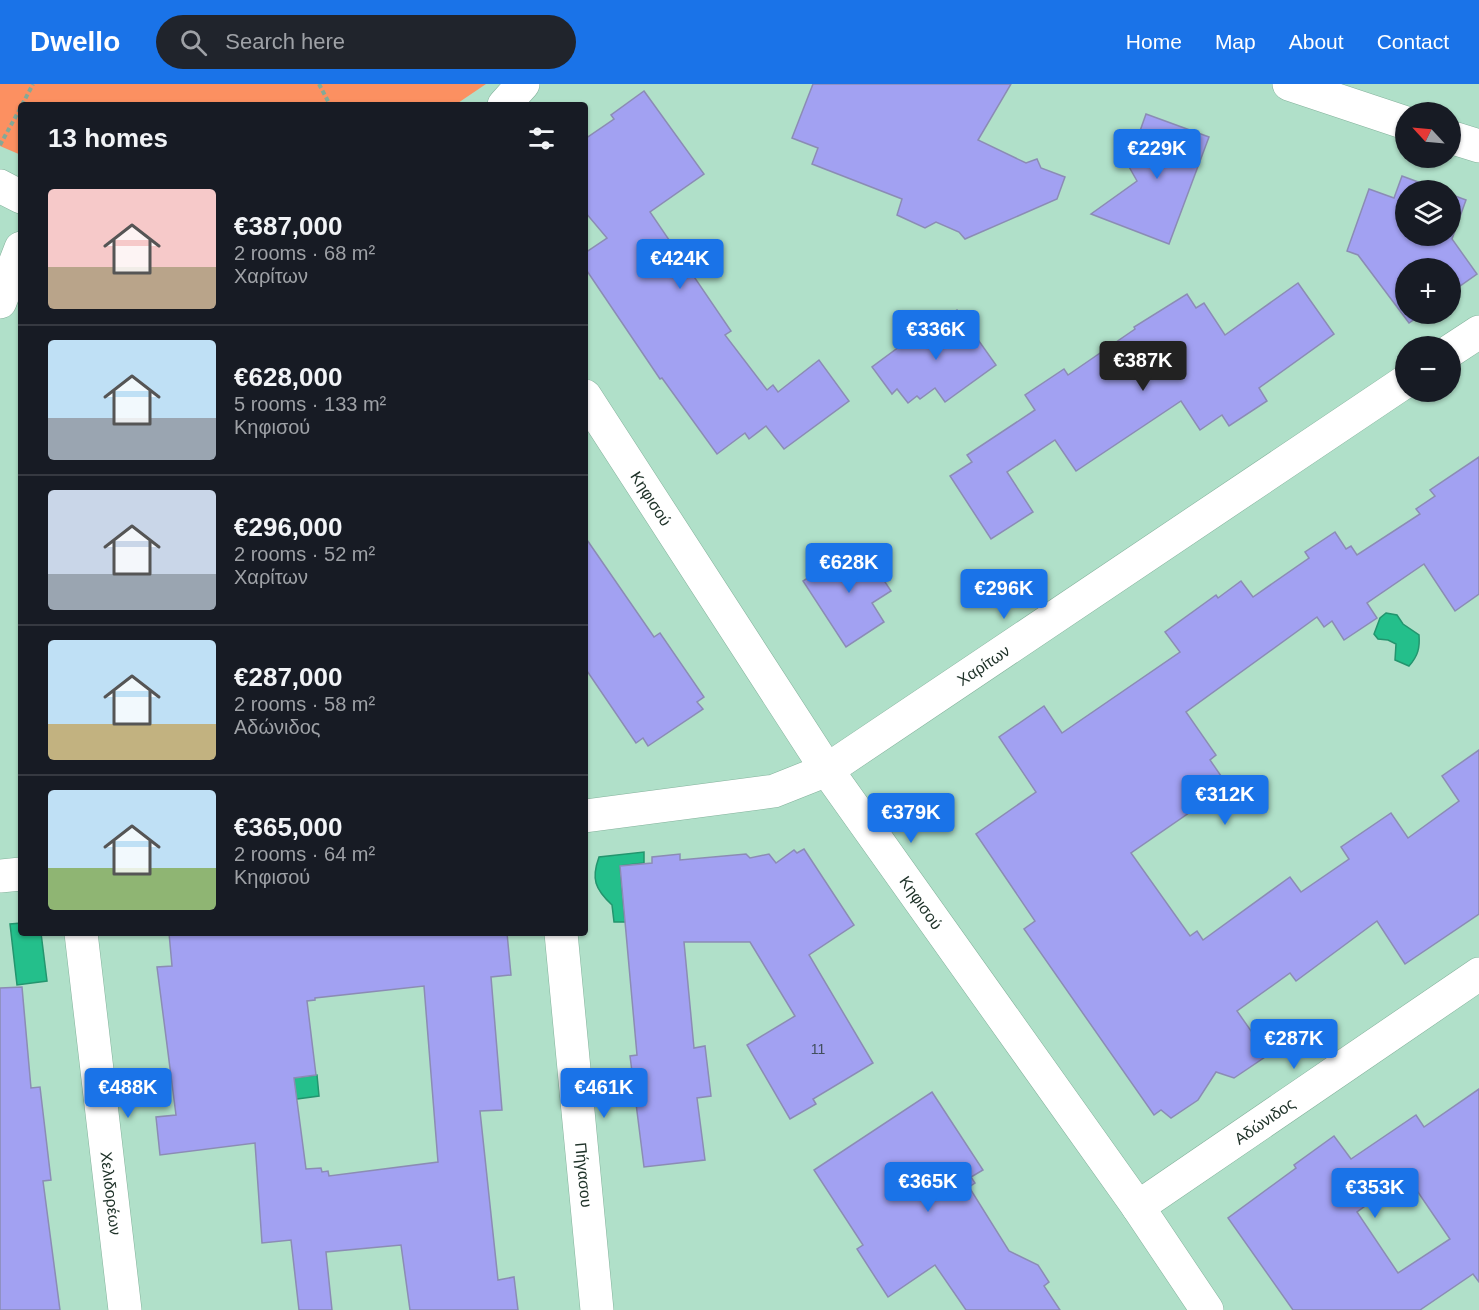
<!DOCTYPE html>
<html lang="en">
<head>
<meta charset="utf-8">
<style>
  body { margin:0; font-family:Helvetica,sans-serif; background:#20242c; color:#f1f3f6; height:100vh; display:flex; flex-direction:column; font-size:22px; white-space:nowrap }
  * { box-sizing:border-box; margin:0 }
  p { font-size:20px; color:#9ea1a6 }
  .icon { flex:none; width:33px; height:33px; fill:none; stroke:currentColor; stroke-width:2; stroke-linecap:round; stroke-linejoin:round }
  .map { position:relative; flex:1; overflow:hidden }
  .drawer { position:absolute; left:18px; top:18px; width:570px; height:834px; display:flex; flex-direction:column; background:#171b24; border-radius:6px; box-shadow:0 2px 4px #0004 }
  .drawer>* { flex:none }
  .needle { width:39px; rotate:296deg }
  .buttons { position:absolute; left:1395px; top:18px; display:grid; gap:12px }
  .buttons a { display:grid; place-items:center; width:66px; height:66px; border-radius:50%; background:#171b24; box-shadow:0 2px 4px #0004; font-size:30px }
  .price { position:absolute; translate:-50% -51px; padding:0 14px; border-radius:6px; background:#1a73e8; color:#fff; font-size:20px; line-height:39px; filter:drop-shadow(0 2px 3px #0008) }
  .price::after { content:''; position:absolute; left:50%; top:36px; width:18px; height:14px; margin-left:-9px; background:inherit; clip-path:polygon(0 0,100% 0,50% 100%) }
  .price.on { background:#222; color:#fff }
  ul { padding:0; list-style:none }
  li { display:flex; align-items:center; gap:18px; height:150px; padding:0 30px }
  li+li { border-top:2px solid #363941 }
  li span { display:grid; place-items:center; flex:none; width:168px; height:120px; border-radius:6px; color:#555 }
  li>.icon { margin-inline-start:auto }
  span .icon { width:72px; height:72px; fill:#fffc; stroke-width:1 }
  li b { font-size:26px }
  h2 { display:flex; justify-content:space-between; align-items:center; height:72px; padding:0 30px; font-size:26px }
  header { display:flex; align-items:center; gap:36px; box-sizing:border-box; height:84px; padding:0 30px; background:#1a73e8; color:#fff }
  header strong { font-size:28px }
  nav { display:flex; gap:33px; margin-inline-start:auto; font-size:21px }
  .search { width:420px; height:54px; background:#20242c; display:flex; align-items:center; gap:15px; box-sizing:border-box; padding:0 21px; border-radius:33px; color:#9ea1a6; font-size:22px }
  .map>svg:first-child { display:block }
  .green { fill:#fc9061 }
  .water { fill:#24bf8b; stroke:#23956e; stroke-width:1.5 }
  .building { fill:#a2a1f2; stroke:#8b8cb4; stroke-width:1.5; fill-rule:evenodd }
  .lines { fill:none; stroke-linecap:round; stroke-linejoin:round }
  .minor-casing { stroke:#84b29c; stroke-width:34 }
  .path { stroke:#83a997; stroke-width:4; stroke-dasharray:4.5 3; stroke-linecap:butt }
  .minor { stroke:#fff; stroke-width:33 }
  .labels { text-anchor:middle; stroke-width:4.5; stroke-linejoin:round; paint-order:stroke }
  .number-label { font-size:14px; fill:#404e5c }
  .street-label { font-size:16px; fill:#20332a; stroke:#bdedd6 }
</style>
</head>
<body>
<header>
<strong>Dwello</strong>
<div class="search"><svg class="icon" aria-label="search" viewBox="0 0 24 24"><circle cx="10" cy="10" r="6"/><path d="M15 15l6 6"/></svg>Search here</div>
<nav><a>Home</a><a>Map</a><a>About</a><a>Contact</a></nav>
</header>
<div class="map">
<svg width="1479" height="1226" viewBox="0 0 1479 1226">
  <rect width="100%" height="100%" fill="#b0e0c9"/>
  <path class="green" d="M0,0H486L455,21H21V71L0,62Z"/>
  <g class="water">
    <path d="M1386,529L1397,531L1403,540L1419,551C1420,564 1418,572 1409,582L1395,576L1396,560L1388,556L1378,555L1374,550L1380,534Z"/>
    <path d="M644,768V779L620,782L625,838H614L612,821C595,805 591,795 599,773Z"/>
    <path d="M21,839V849H41L47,897L17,901L10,840Z"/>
    <path d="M317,991L319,1012L275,1018L272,996Z"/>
  </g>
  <g class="building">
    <path d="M813,0H1011L978,56L1026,79L1037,75L1041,84L1065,93L1057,115L965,155L959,148L936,138L925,144L897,131L902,115L812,80L818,64L792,54Z"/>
    <path d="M644,7L704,90L650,128L731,247L725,251L767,306L773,301L778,308L819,276L849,317L784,365L766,342L749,355L745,349L717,370L662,294L660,295L585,184V169L607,154L585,128V55L614,35L611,31Z"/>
    <path d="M1146,30L1209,53L1169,160L1091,130L1137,97L1128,81Z"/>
    <path d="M1402,92L1440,106H1406V152H1450V110L1466,116L1452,155L1477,190L1450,209V184H1406V230H1422L1409,239L1358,171L1347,167L1369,105L1394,114Z"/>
    <path d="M1298,199L1334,250L1259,304L1267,317L1229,342L1222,331L1200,346L1181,317L1076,387L1055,356L1007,388L1033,428L991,455L950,392L972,378L967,371L1035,326L1025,311L1064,285L1068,291L1135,245L1134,243L1187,210L1196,224L1204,219L1225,251Z"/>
    <path d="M957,226L996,281L945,318L935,304L920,315L917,312L908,319L897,305L892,310L872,283L938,234L940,237Z"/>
    <path d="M1479,373V510L1455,527L1424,480L1367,519L1377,534L1344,556L1332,537L1324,543L1317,533L1186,628L1216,671L1210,676L1228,702L1131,769L1190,852L1197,847L1203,856L1290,793L1301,808L1349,775L1341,763L1391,729L1408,754L1459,717L1442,692L1479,666V830L1405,880L1377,837L1296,897L1290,889L1237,927L1268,971L1234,994L1216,988L1198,1016L1171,1034L1161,1026L1154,1031L1024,845L1035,837L976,750L1036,708L999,653L1044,622L1062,649L1180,568L1165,548L1216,511L1218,514L1241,497L1253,513L1309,474L1305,468L1335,448L1346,465L1351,462L1357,471L1420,430L1416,425L1435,412L1430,406Z"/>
    <path d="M585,453L654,553L660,549L704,613L697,618L703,625L648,662L643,654L636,659L585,584Z"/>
    <path d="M860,460L891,507L872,519L884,538L846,563L803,497Z"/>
    <path d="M804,765L854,841L809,871L873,979L813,1015L816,1020L790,1035L747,961L795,932L750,858H684L694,964L705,962L711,1012L697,1014L705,1076L644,1083L630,972L637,971L620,782L652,779V773L680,770V776L746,770L750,774L769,770L776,779L794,766L797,769Z"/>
    <path d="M169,849H507L511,891L491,893L502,1026L480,1027L498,1196L514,1193L518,1226H410L401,1161L326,1168L332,1226H299L291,1156L262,1159L255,1059L160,1071L156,1033L176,1031L157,883L172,882ZM424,902L438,1078L329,1092L328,1087L322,1088L321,1084L306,1085L294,994L316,991L307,917L315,916V914Z"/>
    <path d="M22,903L31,1004L40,1003L51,1096L43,1097L60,1226H0V904Z"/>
    <path d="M1479,1005V1198L1473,1190L1420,1226H1293L1228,1134L1296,1084L1294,1081L1334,1052L1351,1075L1416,1031L1424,1043ZM1407,1092L1450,1155L1398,1189L1357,1128Z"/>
    <path d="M932,1008L983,1086L971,1093L975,1099L969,1103L1009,1167L1038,1181L1049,1198L1044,1202L1060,1226H966L935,1181L888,1213L857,1165L863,1161L814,1086Z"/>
  </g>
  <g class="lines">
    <g class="minor-casing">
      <g id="minor">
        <path d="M1289,0L1406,39"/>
        <path d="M504,21L523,0"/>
        <path d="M1450,53L1479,62"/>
        <path d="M0,102L21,113"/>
        <path d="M0,218L21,164"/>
        <path d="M1450,267L1479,248"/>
        <path id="s1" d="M585,312L827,686L1138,1123L1207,1226"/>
        <path id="s2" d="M585,732L774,707L827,686L1406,297"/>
        <path d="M0,792L21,790"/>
        <path id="s3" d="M81,849L125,1226"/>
        <path id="s4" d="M561,849L597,1226"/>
        <path id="s5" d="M1138,1123L1479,890"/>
      </g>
    </g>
    <g class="path">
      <path d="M319,0L330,21"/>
      <path d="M22,21L33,0"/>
      <path d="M0,61L21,23"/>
    </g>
    <use href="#minor" class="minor"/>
  </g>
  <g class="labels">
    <g class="number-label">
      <text x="818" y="970">11</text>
    </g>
    <g class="street-label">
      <text dy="6" stroke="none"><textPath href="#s1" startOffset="122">Κηφισού</textPath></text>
      <text dy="6" stroke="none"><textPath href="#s2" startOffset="436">Χαρίτων</textPath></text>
      <text dy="6" stroke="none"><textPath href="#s1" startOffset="608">Κηφισού</textPath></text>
      <text dy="6" stroke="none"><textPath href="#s5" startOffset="153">Αδώνιδος</textPath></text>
      <text dy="6" stroke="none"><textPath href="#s4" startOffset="243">Πήγασου</textPath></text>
      <text dy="6" stroke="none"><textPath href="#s3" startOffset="262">Χελιδορέων</textPath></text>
    </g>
  </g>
</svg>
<div class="buttons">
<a><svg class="needle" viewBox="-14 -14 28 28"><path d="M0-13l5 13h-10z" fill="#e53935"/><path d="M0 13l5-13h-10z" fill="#9ea1a6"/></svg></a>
<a><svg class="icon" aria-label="layers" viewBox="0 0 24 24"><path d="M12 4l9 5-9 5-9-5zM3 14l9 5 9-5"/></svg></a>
<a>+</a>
<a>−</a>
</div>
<b class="price" style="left:1157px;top:96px">€229K</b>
<b class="price" style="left:680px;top:206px">€424K</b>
<b class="price" style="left:936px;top:277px">€336K</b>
<b class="price on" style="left:1143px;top:308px">€387K</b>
<b class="price" style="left:849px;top:510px">€628K</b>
<b class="price" style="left:1004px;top:536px">€296K</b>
<b class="price" style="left:1225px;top:742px">€312K</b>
<b class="price" style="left:911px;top:760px">€379K</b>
<b class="price" style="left:1294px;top:986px">€287K</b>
<b class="price" style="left:128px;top:1035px">€488K</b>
<b class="price" style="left:604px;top:1035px">€461K</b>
<b class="price" style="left:928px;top:1129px">€365K</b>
<b class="price" style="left:1375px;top:1135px">€353K</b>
<section class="drawer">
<h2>13 homes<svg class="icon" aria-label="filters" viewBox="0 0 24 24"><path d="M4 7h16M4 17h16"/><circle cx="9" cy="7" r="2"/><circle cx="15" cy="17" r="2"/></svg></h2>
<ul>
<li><span style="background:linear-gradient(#f6c9c9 65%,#b9a48a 0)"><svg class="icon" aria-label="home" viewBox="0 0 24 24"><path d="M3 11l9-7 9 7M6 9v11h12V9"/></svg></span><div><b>€387,000</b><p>2 rooms · 68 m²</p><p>Χαρίτων</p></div></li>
<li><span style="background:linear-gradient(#bfe0f5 65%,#9aa5b1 0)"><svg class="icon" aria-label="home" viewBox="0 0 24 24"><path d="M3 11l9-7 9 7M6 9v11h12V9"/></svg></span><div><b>€628,000</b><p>5 rooms · 133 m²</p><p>Κηφισού</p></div></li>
<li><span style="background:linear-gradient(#c9d6e8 70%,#9aa5b1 0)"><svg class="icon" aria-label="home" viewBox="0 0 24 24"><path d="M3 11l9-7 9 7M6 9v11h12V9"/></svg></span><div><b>€296,000</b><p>2 rooms · 52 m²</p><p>Χαρίτων</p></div></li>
<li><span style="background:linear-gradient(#bfe0f5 70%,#c2b280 0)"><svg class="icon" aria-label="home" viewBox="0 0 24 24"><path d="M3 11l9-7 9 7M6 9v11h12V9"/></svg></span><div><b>€287,000</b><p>2 rooms · 58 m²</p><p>Αδώνιδος</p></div></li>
<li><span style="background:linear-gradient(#bfe0f5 65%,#8fb573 0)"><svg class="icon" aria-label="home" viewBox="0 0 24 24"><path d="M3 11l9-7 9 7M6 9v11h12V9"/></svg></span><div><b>€365,000</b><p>2 rooms · 64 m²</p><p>Κηφισού</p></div></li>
</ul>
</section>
</div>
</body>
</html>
